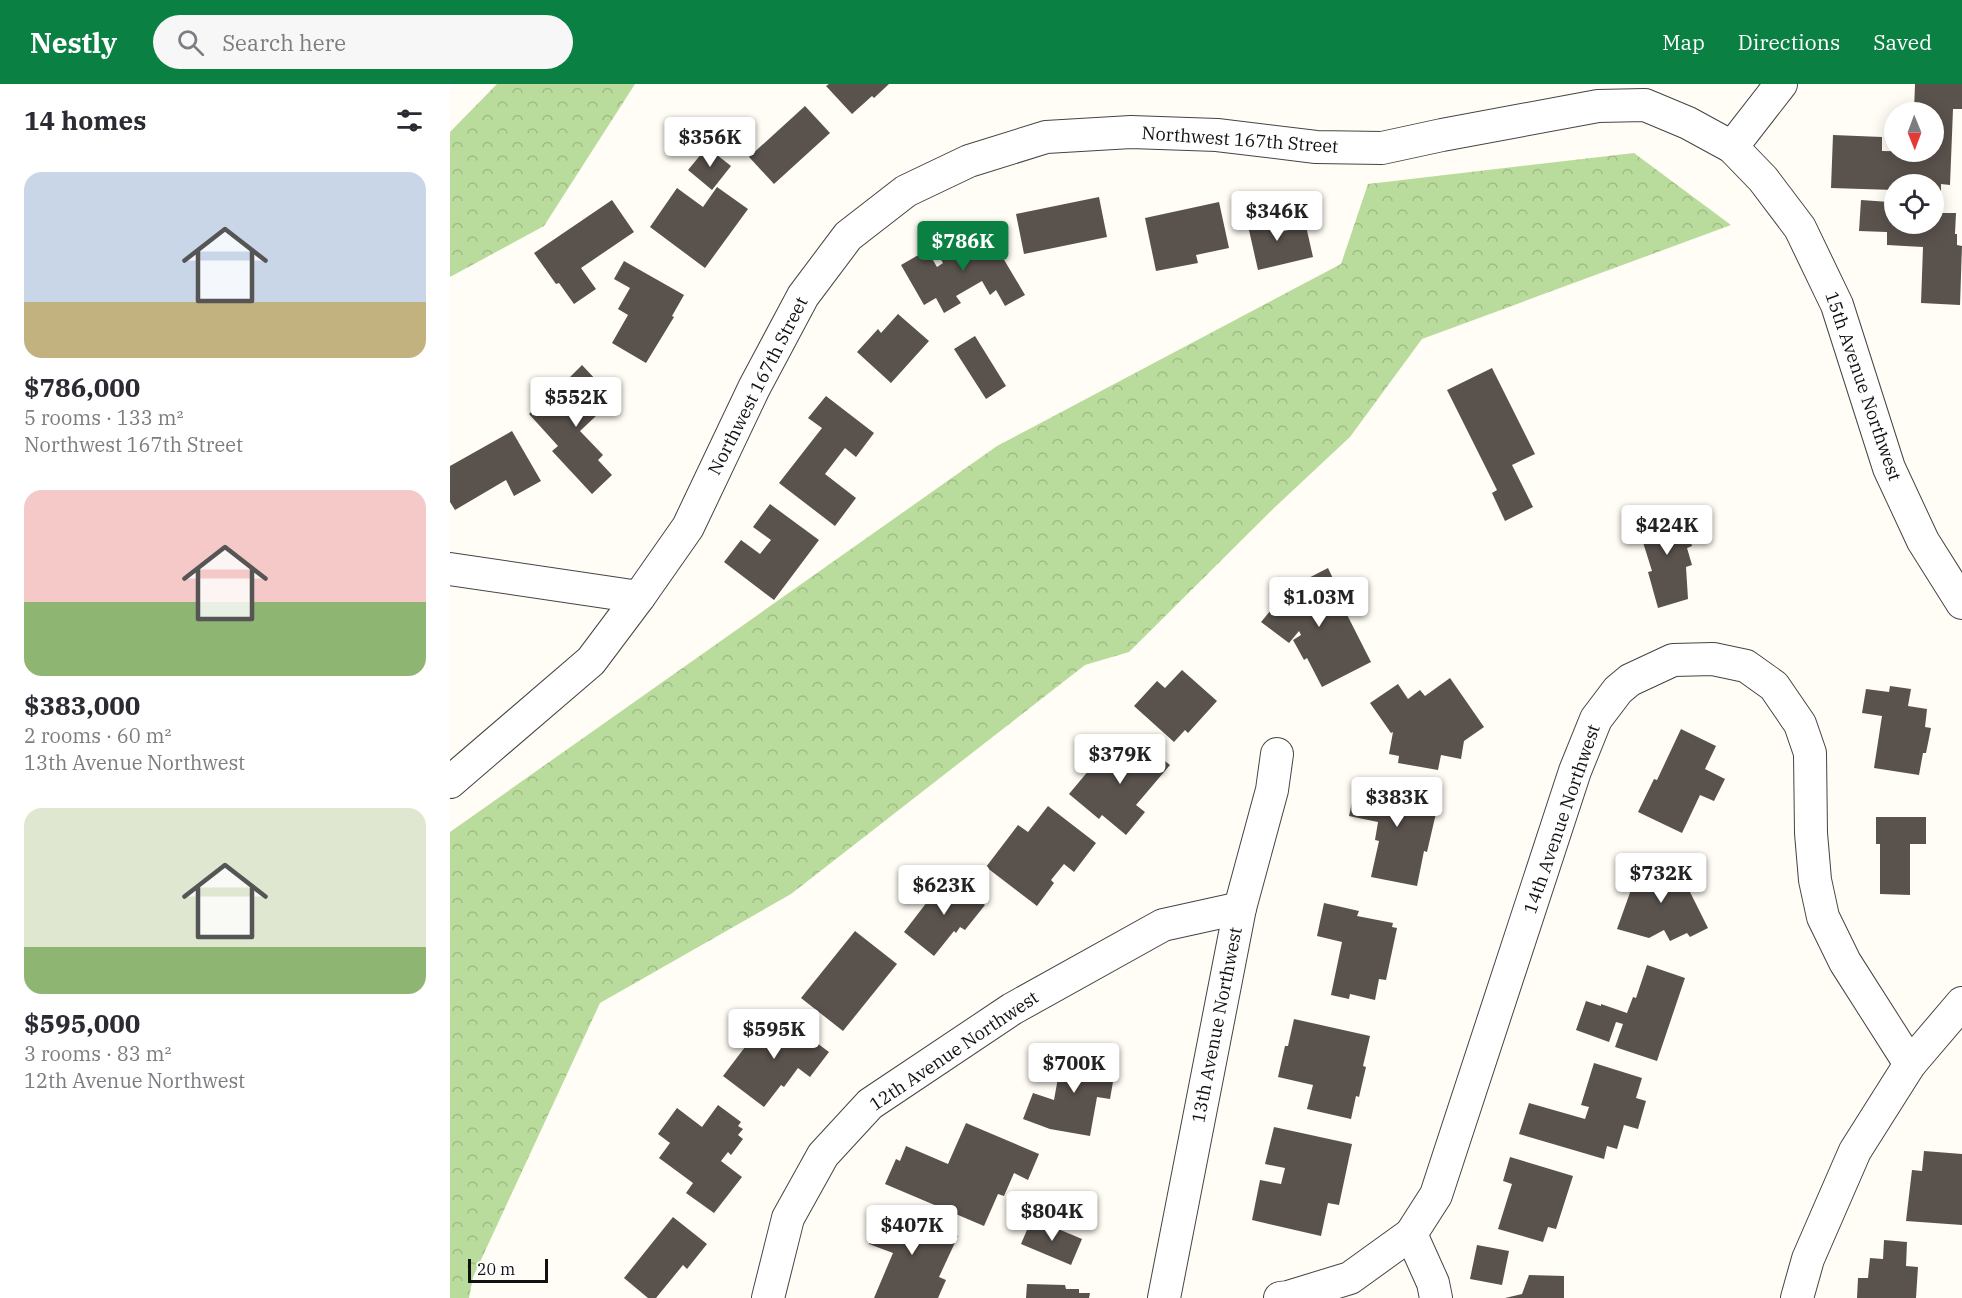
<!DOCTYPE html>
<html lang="en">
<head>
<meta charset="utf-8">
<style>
  body { margin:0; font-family:"IBM Plex Serif",serif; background:#f7f7f7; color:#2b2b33; height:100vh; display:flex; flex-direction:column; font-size:22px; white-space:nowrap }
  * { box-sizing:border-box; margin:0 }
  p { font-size:20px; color:#7c7c81 }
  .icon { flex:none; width:33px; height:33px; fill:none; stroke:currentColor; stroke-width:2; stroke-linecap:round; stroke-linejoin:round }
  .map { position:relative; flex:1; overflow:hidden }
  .panel { display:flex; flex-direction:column; background:#fff; width:450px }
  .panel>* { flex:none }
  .needle { width:39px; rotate:179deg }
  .tools { position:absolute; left:1434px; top:18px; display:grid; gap:12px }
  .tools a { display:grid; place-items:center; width:60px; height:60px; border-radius:50%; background:#fff; box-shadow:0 3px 15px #0003; font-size:30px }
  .scale { position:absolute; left:18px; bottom:15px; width:80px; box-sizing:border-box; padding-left:6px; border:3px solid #111; border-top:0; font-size:16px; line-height:21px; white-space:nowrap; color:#111; -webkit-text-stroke:4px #fff; paint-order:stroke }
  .price { position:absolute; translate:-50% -51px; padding:0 14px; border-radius:6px; background:#fff; color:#222; font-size:20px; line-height:39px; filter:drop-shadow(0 2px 3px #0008) }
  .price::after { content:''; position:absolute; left:50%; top:36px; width:18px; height:14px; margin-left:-9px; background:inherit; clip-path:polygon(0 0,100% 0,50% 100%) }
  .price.current { background:#0b8043; color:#fff }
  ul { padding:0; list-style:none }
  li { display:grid; align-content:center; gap:12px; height:318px; padding:0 24px }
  li span { display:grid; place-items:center; height:186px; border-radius:18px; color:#555 }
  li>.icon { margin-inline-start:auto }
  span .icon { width:108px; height:108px; fill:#fffc; stroke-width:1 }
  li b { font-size:26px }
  h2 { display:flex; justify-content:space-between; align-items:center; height:72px; padding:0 24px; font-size:26px }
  header { display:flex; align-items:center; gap:36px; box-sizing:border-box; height:84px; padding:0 30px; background:#0b8043; color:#fff }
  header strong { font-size:28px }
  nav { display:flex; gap:33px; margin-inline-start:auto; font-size:21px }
  .search { width:420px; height:54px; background:#f7f7f7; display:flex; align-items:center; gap:15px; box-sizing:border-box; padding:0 21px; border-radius:33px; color:#7c7c81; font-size:22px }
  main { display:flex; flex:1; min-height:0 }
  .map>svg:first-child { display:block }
  .forest { fill:url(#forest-crowns) }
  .building { fill:#5a524d }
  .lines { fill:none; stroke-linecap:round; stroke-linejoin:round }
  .minor-casing { stroke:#444; stroke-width:34 }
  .minor { stroke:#fff; stroke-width:32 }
  .labels { text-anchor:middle; stroke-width:6; stroke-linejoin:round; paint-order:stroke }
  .street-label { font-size:18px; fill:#111; stroke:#fff }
</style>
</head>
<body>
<header>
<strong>Nestly</strong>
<div class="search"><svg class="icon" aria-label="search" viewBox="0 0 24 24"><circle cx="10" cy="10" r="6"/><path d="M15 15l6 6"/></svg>Search here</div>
<nav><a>Map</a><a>Directions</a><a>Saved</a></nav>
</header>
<main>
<section class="panel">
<h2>14 homes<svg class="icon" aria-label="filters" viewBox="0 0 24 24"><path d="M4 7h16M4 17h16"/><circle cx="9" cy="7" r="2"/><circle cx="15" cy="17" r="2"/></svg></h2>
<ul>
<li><span style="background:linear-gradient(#c9d6e8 70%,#c2b280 0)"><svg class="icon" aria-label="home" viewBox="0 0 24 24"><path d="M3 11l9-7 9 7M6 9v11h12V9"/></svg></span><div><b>$786,000</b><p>5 rooms · 133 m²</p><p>Northwest 167th Street</p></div></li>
<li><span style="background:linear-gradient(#f6c9c9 60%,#8fb573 0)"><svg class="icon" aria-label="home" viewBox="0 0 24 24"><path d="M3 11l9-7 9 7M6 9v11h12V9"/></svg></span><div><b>$383,000</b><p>2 rooms · 60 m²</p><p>13th Avenue Northwest</p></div></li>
<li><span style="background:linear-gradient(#dfe7d0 75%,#8fb573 0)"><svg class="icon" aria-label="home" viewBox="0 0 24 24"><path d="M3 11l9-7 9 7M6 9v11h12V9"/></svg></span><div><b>$595,000</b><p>3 rooms · 83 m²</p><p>12th Avenue Northwest</p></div></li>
</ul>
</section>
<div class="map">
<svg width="1512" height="1214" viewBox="0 0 1512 1214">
  <defs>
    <pattern id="forest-crowns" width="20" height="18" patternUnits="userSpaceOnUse" patternTransform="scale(1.5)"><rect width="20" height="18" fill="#b9dc9c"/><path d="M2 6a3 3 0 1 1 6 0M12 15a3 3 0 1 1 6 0" fill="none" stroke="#9ebc85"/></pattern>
  </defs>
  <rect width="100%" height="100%" fill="#fffdf5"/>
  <g class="forest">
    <path d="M47,0H185L94,142L0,193V48Z"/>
    <path d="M1184,69L1281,141L972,255L900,353L824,424L679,568L635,581L341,810L150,919L23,1193L19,1214H0V748L547,362L891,180L918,100Z"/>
  </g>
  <g class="building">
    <path d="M379,0H439L424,14L422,12L402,30L376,2Z"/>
    <path d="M1465,0H1512V25H1503L1500,101L1491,100V107H1484V100H1444V106L1381,104L1383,51L1432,53V67L1484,68V28H1464Z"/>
    <path d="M355,22L380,49L324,100L299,73Z"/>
    <path d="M257,63L281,82L262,106L238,86Z"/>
    <path d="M267,103L298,125L255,184L200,143L227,104L253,123Z"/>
    <path d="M649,113L657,153L574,170L566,130Z"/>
    <path d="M162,116L184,148L131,184L146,205L124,220L109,199L106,200L84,169Z"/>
    <path d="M1411,116L1439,118V126H1444V140H1484V129H1506L1505,150H1507V161L1512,162L1510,221L1471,219L1473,163L1437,161V148L1409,147Z"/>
    <path d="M769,118L779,164L746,171L748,179L706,187L695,134Z"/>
    <path d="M825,127L830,148L856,142L863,173L808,186L796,133Z"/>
    <path d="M534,142L575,211L555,222L546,206L540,211L532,197L506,212L511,219L494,229L486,214L474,221L451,181L477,166L487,183L493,179L487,169Z"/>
    <path d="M174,177L234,211L222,232L224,233L196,279L162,259L178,231L168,225L180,204L164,195Z"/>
    <path d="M448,230L479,257L441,299L407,268L428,245L431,249Z"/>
    <path d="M525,252L556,302L536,315L504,265Z"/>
    <path d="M132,281L164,315L130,347L153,371L148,376L162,391L142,410L102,367L108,362L79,330L100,310L110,321L129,304L119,294Z"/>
    <path d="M1042,284L1085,370L1062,381L1083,423L1055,437L1042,409L1047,406L997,306Z"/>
    <path d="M376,312L424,349L406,373L395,364L375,390L406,414L385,442L329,399L372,344L358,334Z"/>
    <path d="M62,347L91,397L64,412L56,396L5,426L0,418V382Z"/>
    <path d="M320,420L369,456L324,516L274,478L291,456L310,470L321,456L303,443Z"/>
    <path d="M1225,424L1231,443L1236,441L1242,462L1237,464L1242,481L1236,483L1238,515L1208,524L1198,488L1202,487L1186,436Z"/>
    <path d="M878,484L889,507L886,509L921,578L872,603L857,574L854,576L843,556L851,551L849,547L839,559L811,538L839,504Z"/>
    <path d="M732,586L767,617L738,649L735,646L724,658L684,622L707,597L715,604Z"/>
    <path d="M1000,594L1034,643L1014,657L1011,675L991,671L988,686L948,679L949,672L939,670L943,648L941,649L920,619L948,600L958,615L970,606L975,612Z"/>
    <path d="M1440,602L1461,605L1458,622L1477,625L1475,643L1481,644L1476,669H1473L1469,691L1424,684L1432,632L1412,629L1416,605L1439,608Z"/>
    <path d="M1231,645L1266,662L1255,685L1275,695L1264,717L1250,711L1232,749L1188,728L1204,695L1207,696Z"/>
    <path d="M689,656L720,681L686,721L695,728L676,751L652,731L649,735L619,710L660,661L675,673Z"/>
    <path d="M907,695L990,712L977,768L974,767L967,802L921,793L929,757L925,756L928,738L899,732Z"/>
    <path d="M598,722L646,759L624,788L614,780L601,796L604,799L587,822L536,783L568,741L578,748Z"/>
    <path d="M1426,733H1476V760H1460V811L1430,810V760H1426Z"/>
    <path d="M1221,770L1258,844L1240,853L1237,849L1220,857L1214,846L1199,854L1167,845L1182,803L1190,799L1184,788Z"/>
    <path d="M497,792L535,821L515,846L510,843L506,849L504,847L484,872L454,848Z"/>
    <path d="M874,819L909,827L907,832L943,839L942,843L947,844L936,896L929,895L925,916L900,910L899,915L881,911L892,858L867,852Z"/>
    <path d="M405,847L447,880L393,947L351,914Z"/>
    <path d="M1197,881L1235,894L1207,977L1165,963L1173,940L1166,938L1159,958L1126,946L1136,917L1151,922V920L1177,929L1183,913L1186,914Z"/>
    <path d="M317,934L330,943L336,936L379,968L360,993L348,984L334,1003L331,1001L314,1023L273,992Z"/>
    <path d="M844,935L920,952L913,982L916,983L909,1013L906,1012L901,1035L857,1025L863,1001L828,993L835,962H838Z"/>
    <path d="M613,966L667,975L660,1015L647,1013L640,1052L600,1045L573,1035L583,1009L604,1016Z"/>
    <path d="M1144,979L1192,994L1186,1014L1196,1017L1188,1045L1174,1041L1167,1065L1157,1062L1154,1075L1069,1050L1079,1019L1135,1035L1139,1023L1131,1021Z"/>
    <path d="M268,1021L291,1038L288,1042L293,1045L288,1051L293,1055L281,1071L278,1068L271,1077L292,1093L264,1129L236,1109L243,1099L209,1074L220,1059L208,1050L227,1024L252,1043Z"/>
    <path d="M516,1039L589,1070L578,1096L564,1089L554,1112L548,1110L534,1142L435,1100L446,1075L450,1077L456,1062L498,1080Z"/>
    <path d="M824,1043L902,1060L889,1121L878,1119L871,1152L802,1136L810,1096L831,1100L835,1084L815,1080Z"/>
    <path d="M1474,1067L1512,1070V1141L1456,1137L1462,1086L1472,1087Z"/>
    <path d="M1060,1073L1123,1092L1106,1145L1098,1143L1093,1158L1048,1145L1062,1100L1053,1097Z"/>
    <path d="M435,1122L508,1152L489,1193L496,1196L488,1214H424L443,1169L419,1160Z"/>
    <path d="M223,1133L257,1160L237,1185L233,1181L206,1214H198L174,1194Z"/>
    <path d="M582,1134L632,1155L621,1181L571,1160Z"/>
    <path d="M1434,1156L1457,1158L1456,1182L1468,1183L1466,1214H1407L1408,1194H1418L1420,1174L1433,1175Z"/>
    <path d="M1027,1161L1059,1167L1052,1201L1020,1195Z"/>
    <path d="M1079,1191L1114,1192V1214H1055L1072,1210Z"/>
    <path d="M577,1200L615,1201L616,1205H629V1209H640L639,1214H576Z"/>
  </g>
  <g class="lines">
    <g class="minor-casing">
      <g id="minor">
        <path d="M1282,63L1331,0"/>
        <path d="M0,485L189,513"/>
        <path d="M0,698L141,577L189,513L238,443L304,304L353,212L398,152L456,107L519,77L596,53L681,48L767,51L866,63L932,64L992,51L1148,22L1195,21L1238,39L1282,63L1313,95L1350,144L1387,221L1439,384L1473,457L1512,519"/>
        <path d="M961,1150L983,1199L986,1214"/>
        <path d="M318,1214L338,1134L373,1071L420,1020L562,925L713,841L790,824"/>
        <path d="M714,1214L790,824L822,706L827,670"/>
        <path d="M830,1214L838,1213L900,1194L961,1150L986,1111L1125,687L1146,635L1168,606L1180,596L1223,576L1263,575L1296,582L1324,602L1350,640L1360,669L1361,749L1365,796L1373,833L1395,878L1460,980"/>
        <path d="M1347,1214L1358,1175L1405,1067L1460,980L1512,919"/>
      </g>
    </g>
    <use href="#minor" class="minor"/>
  </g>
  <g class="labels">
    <g class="street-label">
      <text transform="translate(790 56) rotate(4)" y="6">Northwest 167th Street</text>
      <text transform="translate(308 302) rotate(-63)" y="6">Northwest 167th Street</text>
      <text transform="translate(1413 302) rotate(71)" y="6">15th Avenue Northwest</text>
      <text transform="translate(1112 735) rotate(-71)" y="6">14th Avenue Northwest</text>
      <text transform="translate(767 941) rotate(-79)" y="6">13th Avenue Northwest</text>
      <text transform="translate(504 967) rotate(-34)" y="6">12th Avenue Northwest</text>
    </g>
  </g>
</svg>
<div class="tools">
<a><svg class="needle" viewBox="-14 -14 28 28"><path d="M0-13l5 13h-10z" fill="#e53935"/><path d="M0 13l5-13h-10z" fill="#7c7c81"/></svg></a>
<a><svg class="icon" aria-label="locate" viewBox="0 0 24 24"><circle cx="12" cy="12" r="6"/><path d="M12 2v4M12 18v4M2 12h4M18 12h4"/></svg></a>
</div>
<div class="scale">20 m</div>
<b class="price" style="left:260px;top:84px">$356K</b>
<b class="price" style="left:827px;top:158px">$346K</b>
<b class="price current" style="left:513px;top:188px">$786K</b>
<b class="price" style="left:126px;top:344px">$552K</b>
<b class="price" style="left:1217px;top:472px">$424K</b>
<b class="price" style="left:869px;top:544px">$1.03M</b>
<b class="price" style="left:670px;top:701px">$379K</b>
<b class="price" style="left:947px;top:744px">$383K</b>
<b class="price" style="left:1211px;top:820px">$732K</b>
<b class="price" style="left:494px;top:832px">$623K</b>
<b class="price" style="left:324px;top:976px">$595K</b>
<b class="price" style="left:624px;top:1010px">$700K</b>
<b class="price" style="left:602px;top:1158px">$804K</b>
<b class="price" style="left:462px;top:1172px">$407K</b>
</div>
</main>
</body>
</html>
